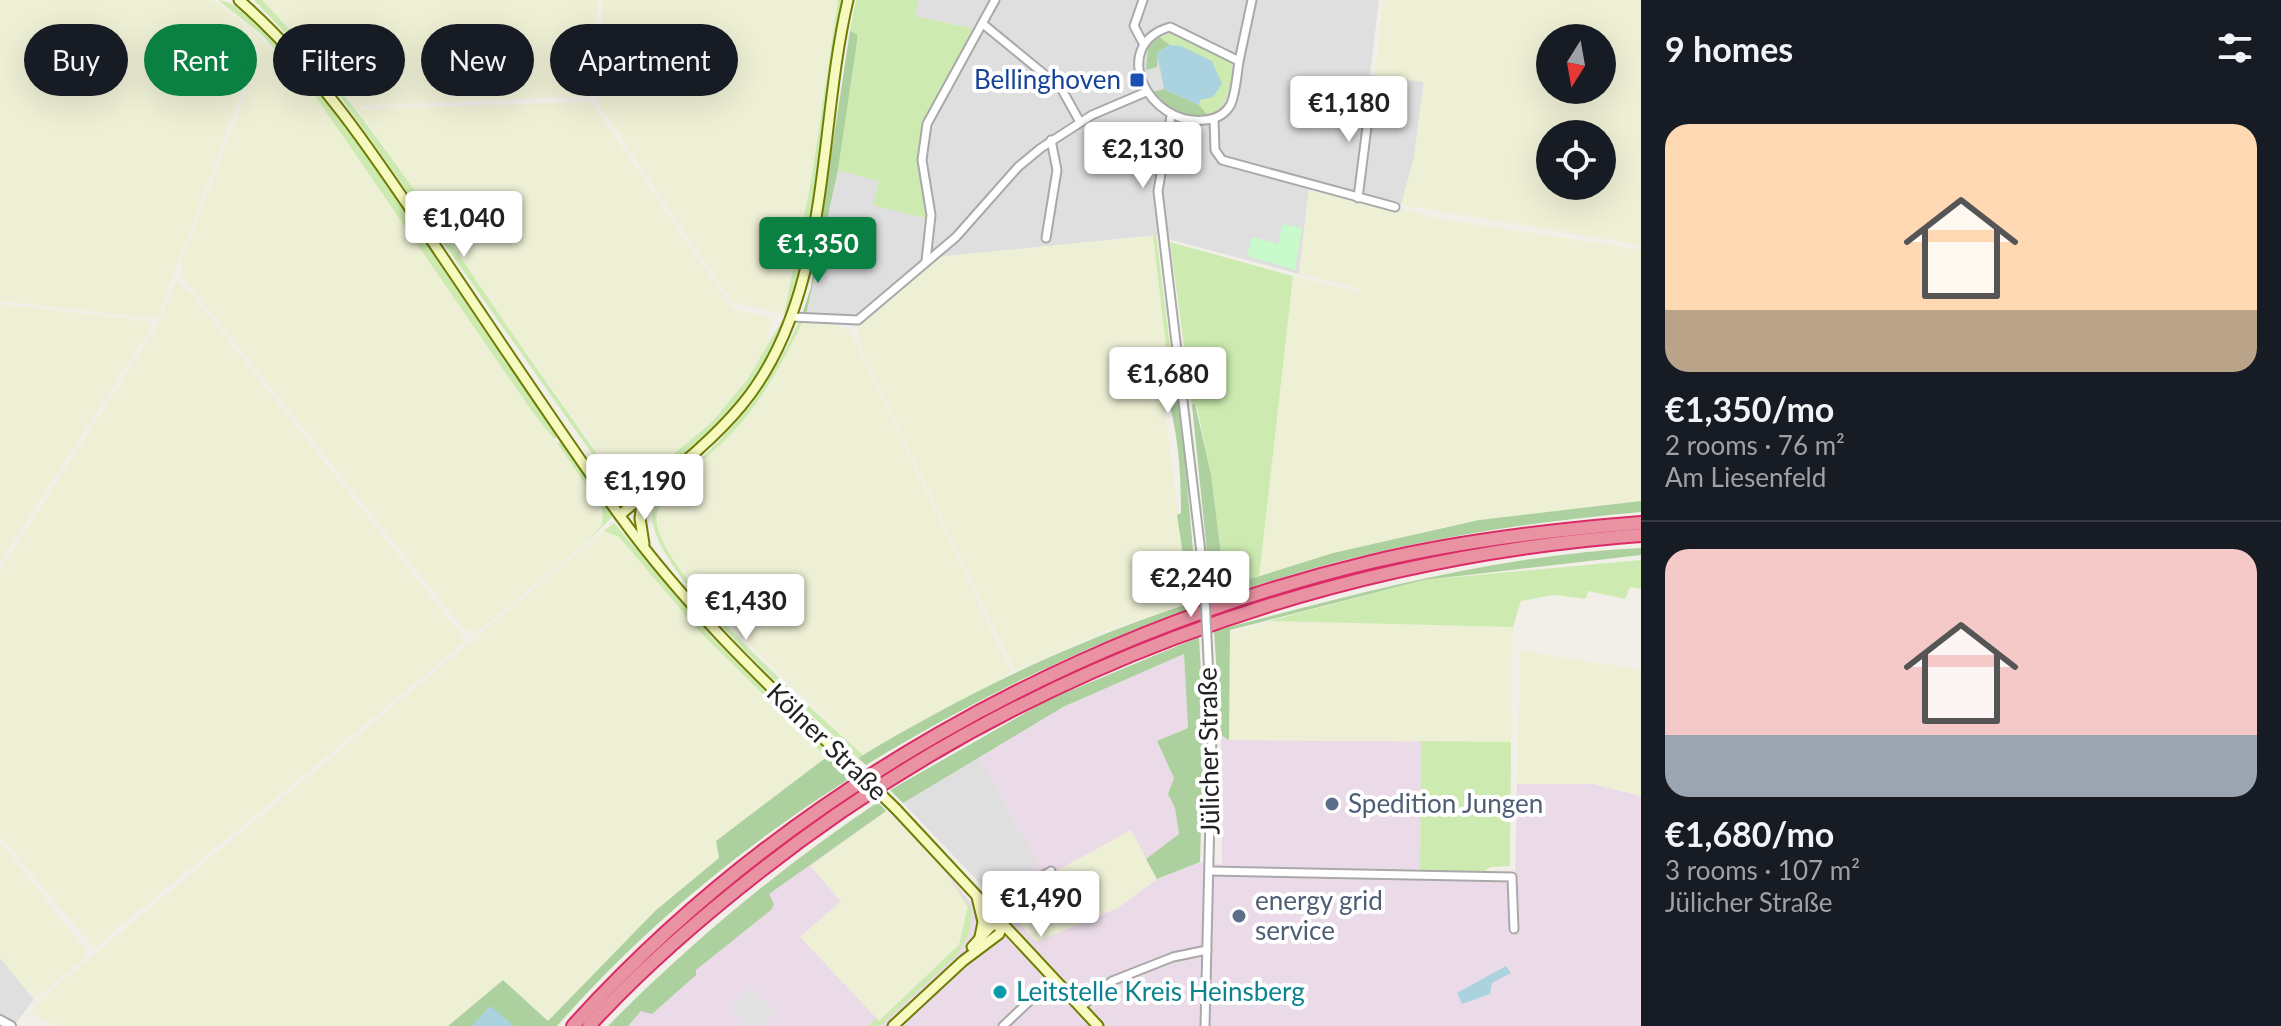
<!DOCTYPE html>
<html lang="en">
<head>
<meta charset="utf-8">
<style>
  body { margin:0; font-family:Lato,sans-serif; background:#20242c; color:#f1f3f6; height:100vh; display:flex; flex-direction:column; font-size:30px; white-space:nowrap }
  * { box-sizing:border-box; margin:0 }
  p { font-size:26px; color:#9ea1a6 }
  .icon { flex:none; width:44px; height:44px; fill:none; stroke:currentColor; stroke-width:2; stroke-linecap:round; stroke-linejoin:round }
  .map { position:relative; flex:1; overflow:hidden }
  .sheet { display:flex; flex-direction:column; background:#171b24; width:640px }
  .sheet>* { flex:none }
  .guide { position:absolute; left:24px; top:24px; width:760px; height:72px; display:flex; gap:16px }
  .needle { width:52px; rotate:191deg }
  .controls { position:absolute; left:1536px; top:24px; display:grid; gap:16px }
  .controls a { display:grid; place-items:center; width:80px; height:80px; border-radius:50%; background:#171b24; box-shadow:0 8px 32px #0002; font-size:40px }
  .price { position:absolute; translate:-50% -68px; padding:0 18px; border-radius:8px; background:#fff; color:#222; font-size:26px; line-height:52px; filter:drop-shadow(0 2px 4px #0008) }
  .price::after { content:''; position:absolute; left:50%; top:48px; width:24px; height:18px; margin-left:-12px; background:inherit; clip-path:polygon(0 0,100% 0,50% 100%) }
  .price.current { background:#0b8043; color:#fff }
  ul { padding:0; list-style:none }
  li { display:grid; align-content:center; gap:16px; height:424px; padding:0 24px }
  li+li { border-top:2px solid #363941 }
  li span { display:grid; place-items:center; height:248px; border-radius:24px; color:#555 }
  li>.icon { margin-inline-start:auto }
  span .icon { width:144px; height:144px; fill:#fffc; stroke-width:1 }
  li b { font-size:34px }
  h2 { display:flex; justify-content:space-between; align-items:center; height:96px; padding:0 24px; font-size:34px }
  .pill { padding:0 28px; border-radius:36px; background:#171b24; box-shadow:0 8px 32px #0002; font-size:28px; line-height:72px }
  .pill.current { background:#0b8043; color:#fff }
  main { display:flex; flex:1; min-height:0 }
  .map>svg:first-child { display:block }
  .residential { fill:#e0dfdf }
  .industrial { fill:#ebdbe8 }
  .farmland { fill:#eef0d5; fill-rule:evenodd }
  .grass { fill:#cdebb0 }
  .forest { fill:#add19e }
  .park { fill:#c8facc }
  .parking { fill:#e2e2e2 }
  .water { fill:#aad3df }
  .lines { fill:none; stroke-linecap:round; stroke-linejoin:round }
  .minor-casing { stroke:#a9a9a9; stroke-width:11 }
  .tertiary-casing { stroke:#a9a9a9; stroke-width:12 }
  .secondary-casing { stroke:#707d05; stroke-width:13 }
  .motorway-casing { stroke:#dc2a67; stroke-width:16 }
  .minor { stroke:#fff; stroke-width:7 }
  .tertiary { stroke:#fff; stroke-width:8 }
  .secondary { stroke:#f7fabf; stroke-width:9 }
  .motorway { stroke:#e892a2; stroke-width:12 }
  .minor-bridge-casing { stroke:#a9a9a9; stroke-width:11; stroke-linecap:butt }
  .secondary-bridge-casing { stroke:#707d05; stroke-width:13; stroke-linecap:butt }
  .minor-bridge { stroke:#fff; stroke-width:7 }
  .secondary-bridge { stroke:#f7fabf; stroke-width:9 }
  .transit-dot { fill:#1a4fb4; stroke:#fff; stroke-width:3 }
  .service-dot { fill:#5c6f8a; stroke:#fff; stroke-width:3 }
  .culture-dot { fill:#0f9aa8; stroke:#fff; stroke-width:3 }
  .labels { text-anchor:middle; stroke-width:8; stroke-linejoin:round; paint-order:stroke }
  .transit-label { font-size:26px; fill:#164399; stroke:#fff; text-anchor:end }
  .street-label { font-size:26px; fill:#222; stroke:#fff }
  .service-label { font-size:26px; fill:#4e5e75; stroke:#fff; text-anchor:start }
  .culture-label { font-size:26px; fill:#0d838f; stroke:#fff; text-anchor:start }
</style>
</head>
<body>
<main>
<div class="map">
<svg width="1641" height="1026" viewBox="0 0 1641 1026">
  <rect width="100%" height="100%" fill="#f2efe9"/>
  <g class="residential">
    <path d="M918,0H1379L1370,75L1424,81L1414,158L1401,205L1310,183L1299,274L1168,239V234L937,257L934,253L857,316L806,315L838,170L879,181L874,205L932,220L925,163L928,133L934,113L979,30L914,16Z"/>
    <path d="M978,755L1039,864L1000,885L1003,892L993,897L903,803Z"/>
    <path d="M0,958L34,999L16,1023L0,1016Z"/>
  </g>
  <path class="industrial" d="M1184,654L1188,728L1157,741L1174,778L1168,794L1175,808L1179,835L1147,859L1157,879L1200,862L1222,864L1221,735L1230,740L1421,741L1420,872L1515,879L1517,784H1593L1641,796V1026H617L665,973L880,805L941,865L970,901L1003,892L1000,885L1039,864L978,755L1063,707Z"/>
  <g class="farmland">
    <path d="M0,0H212L238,18L250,36L255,56L252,65L157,319L0,301Z"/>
    <path d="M262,0H599L589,96L361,106V109L591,102L725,298L736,310L773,318L768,337L771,340L747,380L712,421L640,482L617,479L469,273L370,126L310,50Z"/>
    <path d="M602,0H838L811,182L784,314L732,302L597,102Z"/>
    <path d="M1383,0H1641V245L1401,205L1414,158L1424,82L1375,75ZM1550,38H1602V90H1550ZM1550,134H1602V186H1550Z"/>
    <path d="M243,19L314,94L603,510L602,525L586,543L475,634L463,628L182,277L181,263L260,55Z"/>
    <path d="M1309,188L1441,219L1641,250V501L1479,520L1333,553L1259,578L1293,276L1359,292V288L1299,274Z"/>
    <path d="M1153,236L1169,362L1153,380L1166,418L1184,562L1185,605L1111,629L1015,671L862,351L857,326L937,257Z"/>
    <path d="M176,281L189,291L466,641L94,948L0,836V570L156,328Z"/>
    <path d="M0,304L148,321L153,325L0,562Z"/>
    <path d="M804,319L849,329L1012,673L863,755L708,604L677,570L657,530L655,519L662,503L751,411L767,390Z"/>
    <path d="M604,531L619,537L700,632L828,756L717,842L719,858L655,911L548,1021L503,980L448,1026H56L32,1015L34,1007L49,992Z"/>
    <path d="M1269,621L1513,627L1511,742L1229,740L1230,633Z"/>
    <path d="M1520,650L1641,670V796L1593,784H1517Z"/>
    <path d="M886,811L941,865L968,907L959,945L879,1021L800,937L841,901L810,866Z"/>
    <path d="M1131,830L1157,879L1118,908L1036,942L1011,914L1009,904L1014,894Z"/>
    <path d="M0,842L86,951L85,958L34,999L0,958Z"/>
  </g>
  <g class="grass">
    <path d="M218,0C278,0 513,368 557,433L556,437L554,439L531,410L314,94L261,34Z"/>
    <path d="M254,0H262C371,113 451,248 542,376C567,410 590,447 617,479L640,482L712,422L747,380L783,319C790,362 665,488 621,495L328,79Z"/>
    <path d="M838,0H843L814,198L788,315L784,314L811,182Z"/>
    <path d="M856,0H918L915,16L979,30L922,141L928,219L873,205L879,181L838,170L857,42V34L850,31Z"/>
    <path d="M1172,33L1232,63C1234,83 1228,107 1208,116L1199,108V102L1222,84L1181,46L1170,45L1159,37Z"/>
    <path d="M1156,235L1172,362L1156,380L1166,418L1153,380L1168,362L1153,236Z"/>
    <path d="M1170,242L1293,276L1259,578L1225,587L1211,474L1197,407L1192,405Z"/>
    <path d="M800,319H804C783,362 762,402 729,436C709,457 669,485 658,510C637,558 825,720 863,755L858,758C821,723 626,554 655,504C667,483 694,466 711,449C750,410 777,370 800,319Z"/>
    <path d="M561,442L613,516L586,543L602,525L603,510L557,443Z"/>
    <path d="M614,523L711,636L854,776L849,779L700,632L619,537L604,531Z"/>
    <path d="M1641,560V589L1630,587L1625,599L1588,591L1586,599L1554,595L1521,601L1513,627L1269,621L1424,580Z"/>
    <path d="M1421,741L1511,742L1510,866L1491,867L1481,873L1420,872Z"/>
    <path d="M952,882L972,910L970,931L958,954L880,1026H868L876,1018L879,1021L959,945L968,907Z"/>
  </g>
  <g class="forest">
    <path d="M850,31L857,34V42L838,170L806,315H802L811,287Z"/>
    <path d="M1159,37L1170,45L1158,52L1157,67L1146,70L1148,47Z"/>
    <path d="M1164,89L1199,105L1208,116H1179L1152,92Z"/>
    <path d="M1170,379L1177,382L1179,394L1198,606C1081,647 973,700 866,765L858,758C962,695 1069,643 1185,605L1184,562L1177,515L1181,513C1181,472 1178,428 1165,388Z"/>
    <path d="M1195,404L1211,474L1225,587L1333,553L1479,520L1641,501V512C1495,525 1350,550 1212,601L1192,405Z"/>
    <path d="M1641,548V555L1424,580L1230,630L1229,740L1221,735L1214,631C1355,594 1495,555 1641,548Z"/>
    <path d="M1199,637L1204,728L1200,862L1157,879L1146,859L1179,834L1175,808L1168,794L1174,778L1157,741L1188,728L1184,654L1063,707L903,803L890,790L1048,700Z"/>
    <path d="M828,756L849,779C741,847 641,930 557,1026H448L503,980L548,1021L655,911L719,858L716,841Z"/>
    <path d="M878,802L886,811L769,894L774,904L771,910L696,970V975L652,1014L641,1011L628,1026H608C691,942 780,868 878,802Z"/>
  </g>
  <path class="park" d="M1283,224L1302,228L1295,270L1247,256L1252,237L1278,244Z"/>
  <g class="parking">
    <path d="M1282,114L1326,120L1319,134L1280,124Z"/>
    <path d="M751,987L775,1011L760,1026H746L729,1009Z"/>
  </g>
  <g class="water">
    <path d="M1170,45L1181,46L1212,61L1222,84L1213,97L1200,100L1199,105L1164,89L1157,53Z"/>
    <path d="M1506,966L1511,973L1492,983L1490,994L1462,1004L1457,993Z"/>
    <path d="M490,1006L514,1026H472Z"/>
  </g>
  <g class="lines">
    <g class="minor-casing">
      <g id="minor">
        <path d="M1143,0L1134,26L1144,45"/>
        <path d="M983,24L1061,88L1080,122"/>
        <path d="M1170,27L1239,61C1237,74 1236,92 1231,104C1225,115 1216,119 1205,120C1148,127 1108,45 1170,27Z"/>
        <path d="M1239,61L1252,0"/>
        <path d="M1171,116L1158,191L1204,578"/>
        <path d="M1214,119L1215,150L1222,160L1395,207"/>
        <path d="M1358,198L1371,95"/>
        <path d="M1046,238L1057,170L1051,140"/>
        <path d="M926,261L931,215L922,160L927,124L995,0"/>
        <path d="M792,317L858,320L956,237L1018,167L1041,148L1092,115L1146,92"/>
        <path d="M1210,871L1512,877L1514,929"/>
        <path d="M988,907L1051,871"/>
        <path d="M1081,1007L1112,981L1173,957L1207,950"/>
        <path d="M1003,1026L1054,978"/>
        <path d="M1205,1026L1212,733L1208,658"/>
      </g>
    </g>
    <g class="tertiary-casing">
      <path id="tertiary" d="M0,1020L11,1026"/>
    </g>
    <g class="secondary-casing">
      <g id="secondary">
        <path d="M239,0C321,72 381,165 442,256C501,343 559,431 620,516C689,611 771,688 855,769"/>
        <path d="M643,496L640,518L644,544"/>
        <path d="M620,515C661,480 706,448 741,406C832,297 817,131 848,0"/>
        <path d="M896,809L1098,1026"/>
        <path d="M977,897L983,922L980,937"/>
        <path d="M972,947L991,926L1003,923"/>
        <path d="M893,1026L963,961L999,934L1003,923"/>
      </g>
    </g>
    <g class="motorway-casing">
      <g id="motorway">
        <path d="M573,1026C781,796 1071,634 1371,562C1459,541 1551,530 1641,523"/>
        <path d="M589,1026C640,970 699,919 759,872C1012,673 1320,559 1641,535"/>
      </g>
    </g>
    <use href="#minor" class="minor"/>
    <use href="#tertiary" class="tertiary"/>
    <use href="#secondary" class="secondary"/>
    <use href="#motorway" class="motorway"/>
    <g class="minor-bridge-casing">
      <path id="minor-bridge" d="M1204,578L1208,658"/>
    </g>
    <g class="secondary-bridge-casing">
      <path id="secondary-bridge" d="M855,769L896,809"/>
    </g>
    <use href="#minor-bridge" class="minor-bridge"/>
    <use href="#secondary-bridge" class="secondary-bridge"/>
  </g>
  <rect class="transit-dot" x="1129" y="72" width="16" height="16" rx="4"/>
  <g class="service-dot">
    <circle cx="1332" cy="804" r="8"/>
    <circle cx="1239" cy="916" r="8"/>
  </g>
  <circle class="culture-dot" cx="1000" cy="992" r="8"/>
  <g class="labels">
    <g class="transit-label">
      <text x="1121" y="89">Bellinghoven</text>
    </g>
    <g class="street-label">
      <text transform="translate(827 742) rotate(44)" y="9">Kölner Straße</text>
      <text transform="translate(1209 751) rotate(-91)" y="9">Jülicher Straße</text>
    </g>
    <g class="service-label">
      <text x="1348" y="813">Spedition Jungen</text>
      <text x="1255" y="910">energy grid<tspan x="1255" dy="30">service</tspan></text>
    </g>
    <g class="culture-label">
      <text x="1016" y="1001">Leitstelle Kreis Heinsberg</text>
    </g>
  </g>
</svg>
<div class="controls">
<a><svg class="needle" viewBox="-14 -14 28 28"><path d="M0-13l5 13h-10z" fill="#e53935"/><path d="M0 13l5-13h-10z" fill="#9ea1a6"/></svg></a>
<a><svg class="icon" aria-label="locate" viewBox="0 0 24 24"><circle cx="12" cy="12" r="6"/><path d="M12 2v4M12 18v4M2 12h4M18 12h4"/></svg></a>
</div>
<b class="price" style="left:1349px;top:144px">€1,180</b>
<b class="price" style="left:1143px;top:190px">€2,130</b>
<b class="price" style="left:464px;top:259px">€1,040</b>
<b class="price current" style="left:818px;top:285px">€1,350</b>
<b class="price" style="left:1168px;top:415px">€1,680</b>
<b class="price" style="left:645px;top:522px">€1,190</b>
<b class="price" style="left:1191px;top:619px">€2,240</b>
<b class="price" style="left:746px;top:642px">€1,430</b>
<b class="price" style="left:1041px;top:939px">€1,490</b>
<div class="guide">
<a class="pill">Buy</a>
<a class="pill current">Rent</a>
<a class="pill">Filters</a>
<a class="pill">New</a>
<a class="pill">Apartment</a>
</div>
</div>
<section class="sheet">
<h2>9 homes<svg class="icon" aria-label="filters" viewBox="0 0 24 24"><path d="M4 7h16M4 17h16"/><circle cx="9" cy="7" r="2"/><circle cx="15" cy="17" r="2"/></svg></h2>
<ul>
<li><span style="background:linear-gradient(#ffd9b3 75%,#b9a48a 0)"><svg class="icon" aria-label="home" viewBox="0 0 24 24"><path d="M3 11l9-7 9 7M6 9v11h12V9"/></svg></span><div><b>€1,350/mo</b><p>2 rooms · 76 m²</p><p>Am Liesenfeld</p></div></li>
<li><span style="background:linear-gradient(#f6c9c9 75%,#9aa5b1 0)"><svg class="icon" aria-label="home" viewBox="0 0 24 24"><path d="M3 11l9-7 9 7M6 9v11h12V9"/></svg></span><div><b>€1,680/mo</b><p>3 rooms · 107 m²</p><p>Jülicher Straße</p></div></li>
</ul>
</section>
</main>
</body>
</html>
